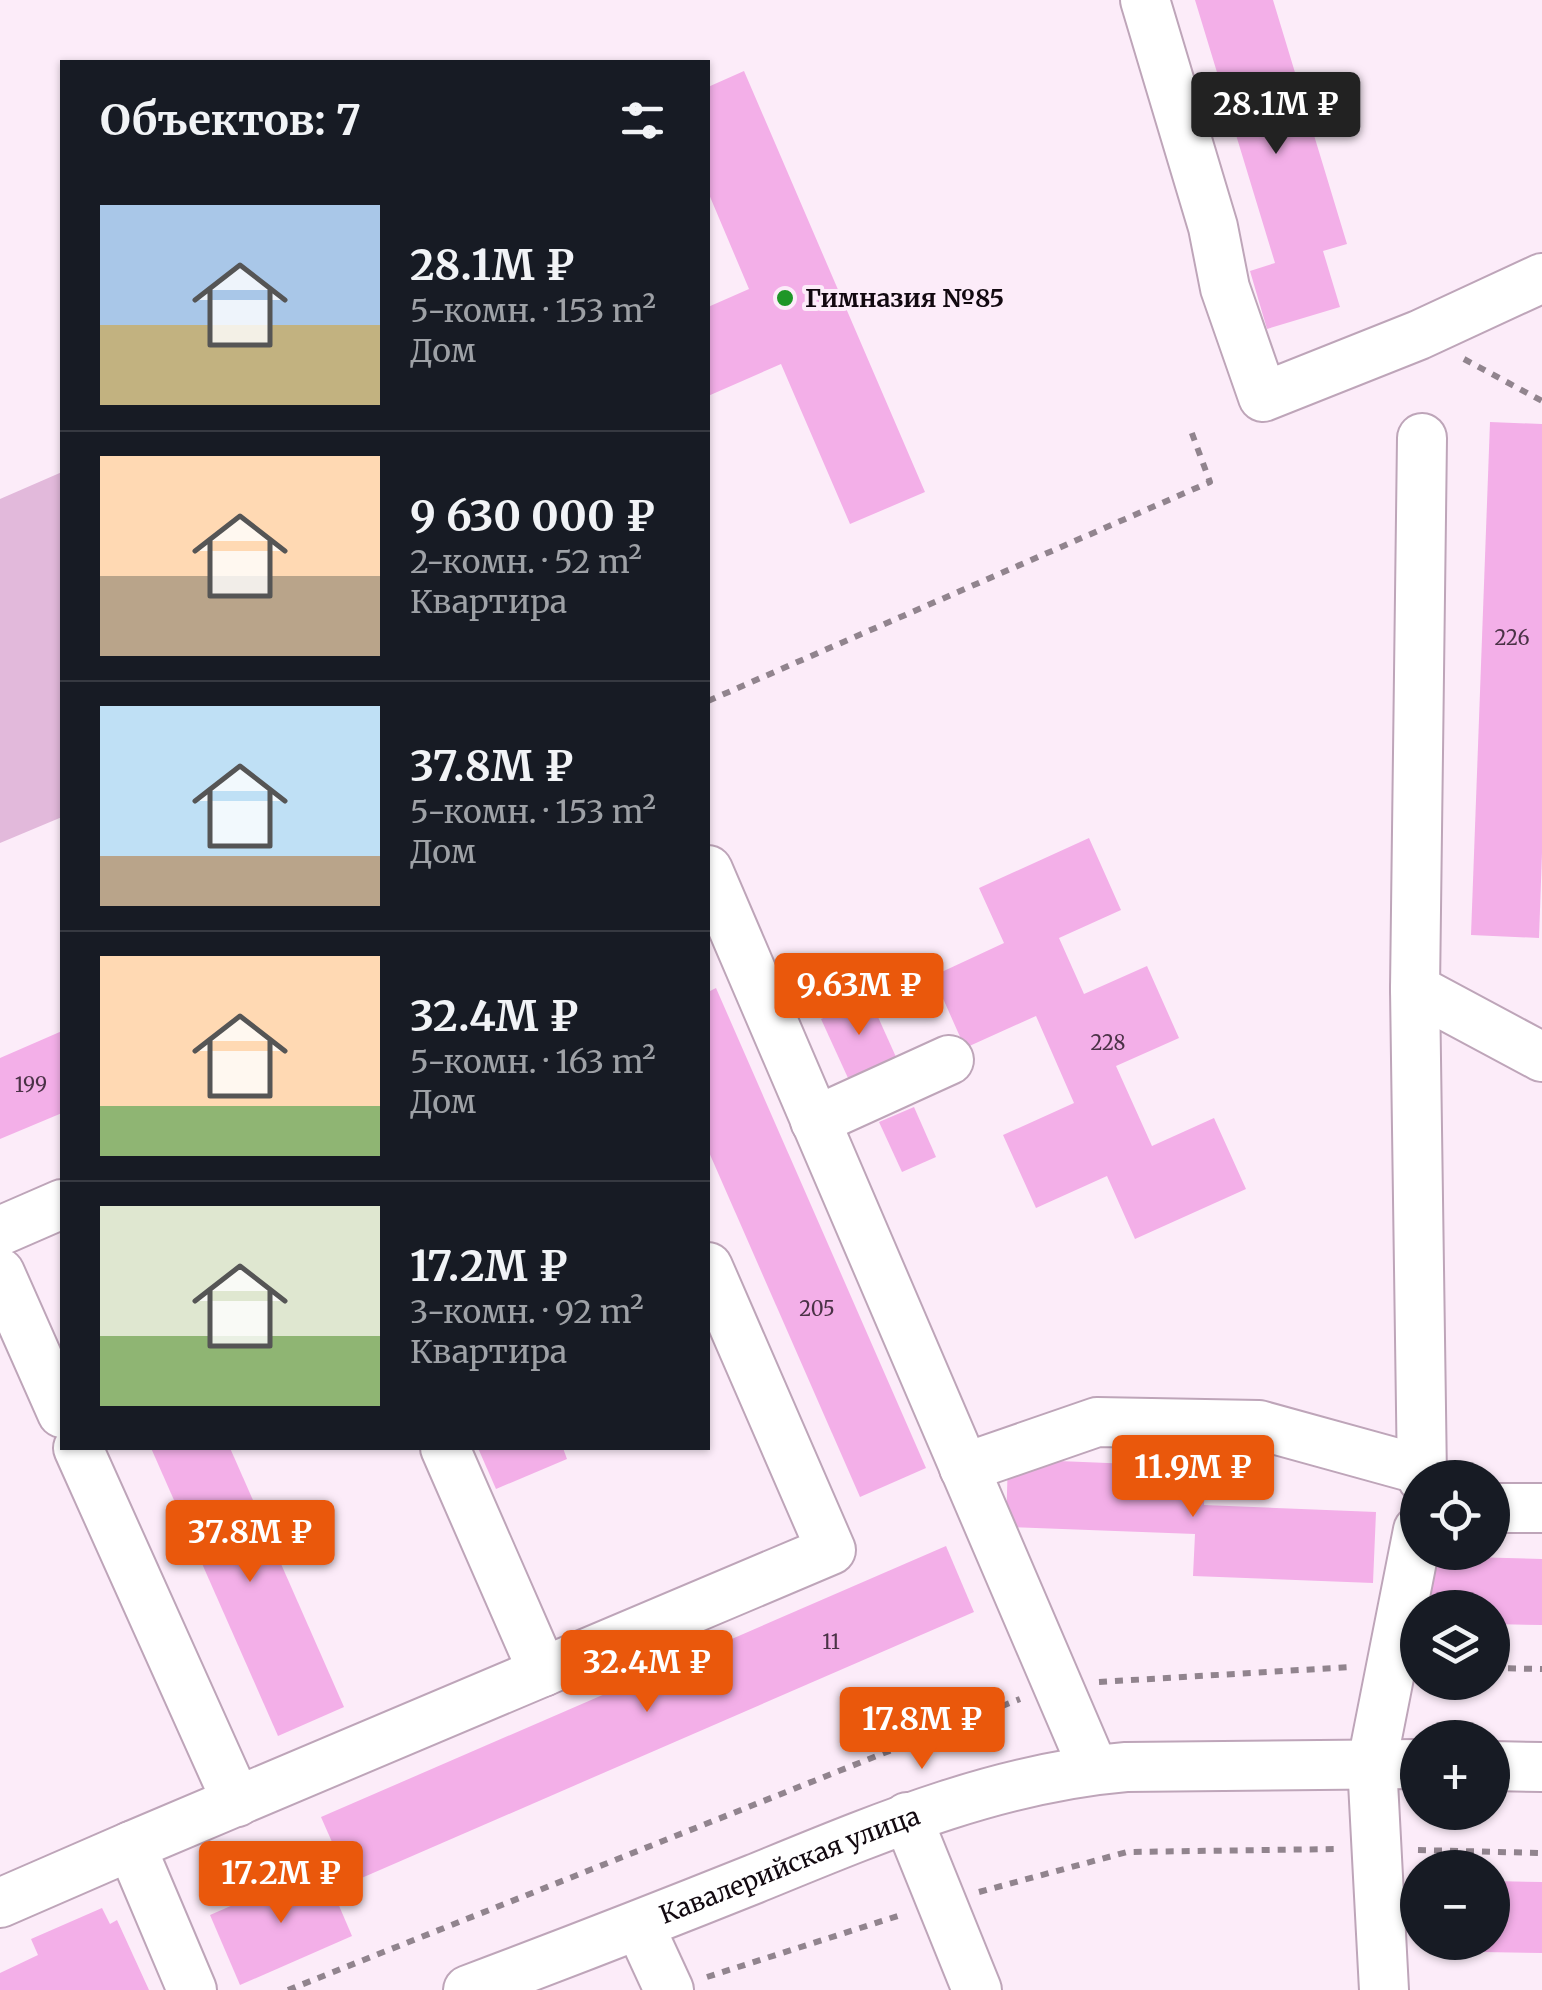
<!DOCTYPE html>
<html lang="ru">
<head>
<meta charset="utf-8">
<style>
  body { margin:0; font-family:Merriweather,serif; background:#242831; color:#f1f3f6; height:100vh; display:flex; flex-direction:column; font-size:38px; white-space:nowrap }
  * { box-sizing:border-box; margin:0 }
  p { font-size:32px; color:#9ea1a6 }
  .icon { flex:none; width:55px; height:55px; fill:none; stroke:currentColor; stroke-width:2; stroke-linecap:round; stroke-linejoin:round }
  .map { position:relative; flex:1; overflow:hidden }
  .details { position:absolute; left:60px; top:60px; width:650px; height:1390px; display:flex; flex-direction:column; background:#171b24; border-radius:0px; box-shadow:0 2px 8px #0004 }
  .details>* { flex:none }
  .buttons { position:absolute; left:1400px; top:1460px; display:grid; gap:20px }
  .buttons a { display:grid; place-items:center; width:110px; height:110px; border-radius:50%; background:#171b24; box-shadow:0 2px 8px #0004; font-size:50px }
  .price { position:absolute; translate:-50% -85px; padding:0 22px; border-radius:10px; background:#ea580c; color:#fff; font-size:32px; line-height:65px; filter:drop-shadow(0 2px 5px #0008) }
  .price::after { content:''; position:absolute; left:50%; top:60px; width:30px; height:22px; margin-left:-15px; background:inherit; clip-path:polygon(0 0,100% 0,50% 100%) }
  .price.on { background:#222; color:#fff }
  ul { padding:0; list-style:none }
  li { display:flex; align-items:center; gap:30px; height:250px; padding:0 40px }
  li+li { border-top:2px solid #363941 }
  li span { display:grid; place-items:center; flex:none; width:280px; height:200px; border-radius:0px; color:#555 }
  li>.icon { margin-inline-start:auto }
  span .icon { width:120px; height:120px; fill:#fffc; stroke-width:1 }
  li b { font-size:42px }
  h2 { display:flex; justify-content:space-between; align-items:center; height:120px; padding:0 40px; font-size:42px }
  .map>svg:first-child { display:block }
  .green { fill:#e2b9db }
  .building { fill:#f3afe8 }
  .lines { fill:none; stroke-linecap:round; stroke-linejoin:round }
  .minor-casing { stroke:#bea5b9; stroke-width:52 }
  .path { stroke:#91848e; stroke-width:6; stroke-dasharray:8 8; stroke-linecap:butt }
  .minor { stroke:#fff; stroke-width:48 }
  .poi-dot { fill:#1e9627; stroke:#fcecf9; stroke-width:4 }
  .labels { text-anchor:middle; stroke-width:8; stroke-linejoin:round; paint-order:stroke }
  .number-label { font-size:20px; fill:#4a3246 }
  .poi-label { font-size:25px; font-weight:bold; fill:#120910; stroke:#fcecf9; text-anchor:start }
  .street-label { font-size:25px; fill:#120910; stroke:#fcecf9 }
</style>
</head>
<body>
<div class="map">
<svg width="1542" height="1990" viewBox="0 0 1542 1990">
  <rect width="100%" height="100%" fill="#fcecf9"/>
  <path class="green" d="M62,472V817L0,843V499Z"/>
  <g class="building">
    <path d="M1195,0H1273L1347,244L1323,251L1340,307L1267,329L1250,271L1275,263Z"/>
    <path d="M744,71L925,492L850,524L781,364L708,396V307L749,289L708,192V87Z"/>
    <path d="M1490,422L1542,424V853L1539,938L1471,935Z"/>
    <path d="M1089,838L1121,910L1059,938L1084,994L1147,966L1179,1038L1116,1066L1152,1146L1214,1118L1246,1189L1135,1239L1107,1176L1036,1208L1003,1135L1074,1103L1036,1016L965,1048L933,976L1004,943L979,888Z"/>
    <path d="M716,988L926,1468L860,1497L708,1150V992Z"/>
    <path d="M869,997L896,1057L848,1078L821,1019Z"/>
    <path d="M62,1031V1113L0,1139V1058Z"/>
    <path d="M914,1107L936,1157L902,1172L879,1122Z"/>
    <path d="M151,1448H230L344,1707L278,1736Z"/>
    <path d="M478,1448H563L567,1459L496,1489Z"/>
    <path d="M1008,1459L1205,1467L1204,1505L1376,1512L1373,1583L1193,1576L1195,1534L1006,1527Z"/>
    <path d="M946,1546L974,1612L350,1883L321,1817Z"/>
    <path d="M1431,1556L1542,1559V1625L1492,1624V1608H1430Z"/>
    <path d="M322,1866L352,1936L240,1985L210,1915Z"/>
    <path d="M1492,1881L1542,1882V1953L1425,1951V1942H1492Z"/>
    <path d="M102,1908L110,1924L117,1920L149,1990H0V1973L38,1955L31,1939Z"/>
  </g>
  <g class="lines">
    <g class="minor-casing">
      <g id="minor">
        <path d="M1145,0L1213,227L1225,288L1263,397L1419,335L1542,278"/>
        <path d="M708,870L1094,1770"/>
        <path d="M1415,989L1542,1057"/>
        <path d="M815,1121L949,1060"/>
        <path d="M0,1231L62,1204"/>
        <path d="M0,1273L62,1413"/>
        <path d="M78,1448L237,1802"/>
        <path d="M445,1448L543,1672"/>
        <path d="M964,1468L1097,1422L1259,1425L1422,1470"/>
        <path d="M1422,1478L1415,989L1422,438"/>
        <path d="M1492,1508H1542"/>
        <path d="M1492,1766L1542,1767"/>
        <path d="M907,1817L977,1990"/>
        <path d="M0,1903L131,1846"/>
        <path d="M639,1925L669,1990"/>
        <path d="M192,1990L131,1846L831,1550L708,1267"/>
        <path id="s1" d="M468,1990C564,1954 659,1917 754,1879C874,1830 995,1778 1126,1767L1418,1764"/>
        <path d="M1384,1990L1372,1763L1418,1530"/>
      </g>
    </g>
    <g class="path">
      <path d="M1464,359L1542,401"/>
      <path d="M708,701L1210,482L1190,428"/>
      <path d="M1492,1668L1542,1669"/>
      <path d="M1099,1682L1351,1667"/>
      <path d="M1418,1850L1542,1853"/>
      <path d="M979,1892L1127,1852L1336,1849"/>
      <path d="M707,1977L904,1914"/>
      <path d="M288,1990L1020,1699"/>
    </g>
    <use href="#minor" class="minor"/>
  </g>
  <circle class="poi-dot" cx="785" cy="298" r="10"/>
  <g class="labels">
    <g class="number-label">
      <text x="1512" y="645">226</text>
      <text x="1108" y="1050">228</text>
      <text x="31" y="1092">199</text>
      <text x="817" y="1316">205</text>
      <text x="831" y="1649">11</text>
    </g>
    <g class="poi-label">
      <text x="805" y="307">Гимназия №85</text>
    </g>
    <g class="street-label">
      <text dy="9" stroke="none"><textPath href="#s1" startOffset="345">Кавалерийская улица</textPath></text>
    </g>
  </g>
</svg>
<div class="buttons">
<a><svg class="icon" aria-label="locate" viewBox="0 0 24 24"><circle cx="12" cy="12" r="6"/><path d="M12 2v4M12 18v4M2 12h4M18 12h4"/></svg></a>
<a><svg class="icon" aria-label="layers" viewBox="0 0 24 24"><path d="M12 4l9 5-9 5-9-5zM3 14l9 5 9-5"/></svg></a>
<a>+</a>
<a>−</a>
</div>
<b class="price on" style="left:1276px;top:157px">28.1M ₽</b>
<b class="price" style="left:859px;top:1038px">9.63M ₽</b>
<b class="price" style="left:1193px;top:1520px">11.9M ₽</b>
<b class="price" style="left:250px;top:1585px">37.8M ₽</b>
<b class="price" style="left:647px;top:1715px">32.4M ₽</b>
<b class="price" style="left:922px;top:1772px">17.8M ₽</b>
<b class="price" style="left:281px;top:1926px">17.2M ₽</b>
<section class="details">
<h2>Объектов: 7<svg class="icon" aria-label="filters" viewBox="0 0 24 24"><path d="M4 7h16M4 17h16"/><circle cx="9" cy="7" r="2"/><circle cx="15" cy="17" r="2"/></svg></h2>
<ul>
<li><span style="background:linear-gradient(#a9c7e8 60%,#c2b280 0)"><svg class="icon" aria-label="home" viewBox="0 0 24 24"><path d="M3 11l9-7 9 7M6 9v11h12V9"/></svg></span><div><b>28.1M ₽</b><p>5-комн. · 153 m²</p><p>Дом</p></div></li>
<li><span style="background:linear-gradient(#ffd9b3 60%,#b9a48a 0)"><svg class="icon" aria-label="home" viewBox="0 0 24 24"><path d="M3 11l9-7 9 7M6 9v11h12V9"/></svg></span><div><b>9 630 000 ₽</b><p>2-комн. · 52 m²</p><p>Квартира</p></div></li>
<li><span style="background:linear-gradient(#bfe0f5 75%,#b9a48a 0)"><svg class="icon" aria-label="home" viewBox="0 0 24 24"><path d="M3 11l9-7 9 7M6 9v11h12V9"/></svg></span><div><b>37.8M ₽</b><p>5-комн. · 153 m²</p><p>Дом</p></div></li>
<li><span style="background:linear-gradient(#ffd9b3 75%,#8fb573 0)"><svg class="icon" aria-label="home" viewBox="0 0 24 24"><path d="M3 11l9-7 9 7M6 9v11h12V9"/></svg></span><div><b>32.4M ₽</b><p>5-комн. · 163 m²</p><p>Дом</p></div></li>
<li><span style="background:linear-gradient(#dfe7d0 65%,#8fb573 0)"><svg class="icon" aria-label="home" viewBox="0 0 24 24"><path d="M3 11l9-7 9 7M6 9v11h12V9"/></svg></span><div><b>17.2M ₽</b><p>3-комн. · 92 m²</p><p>Квартира</p></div></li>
</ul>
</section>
</div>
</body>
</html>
